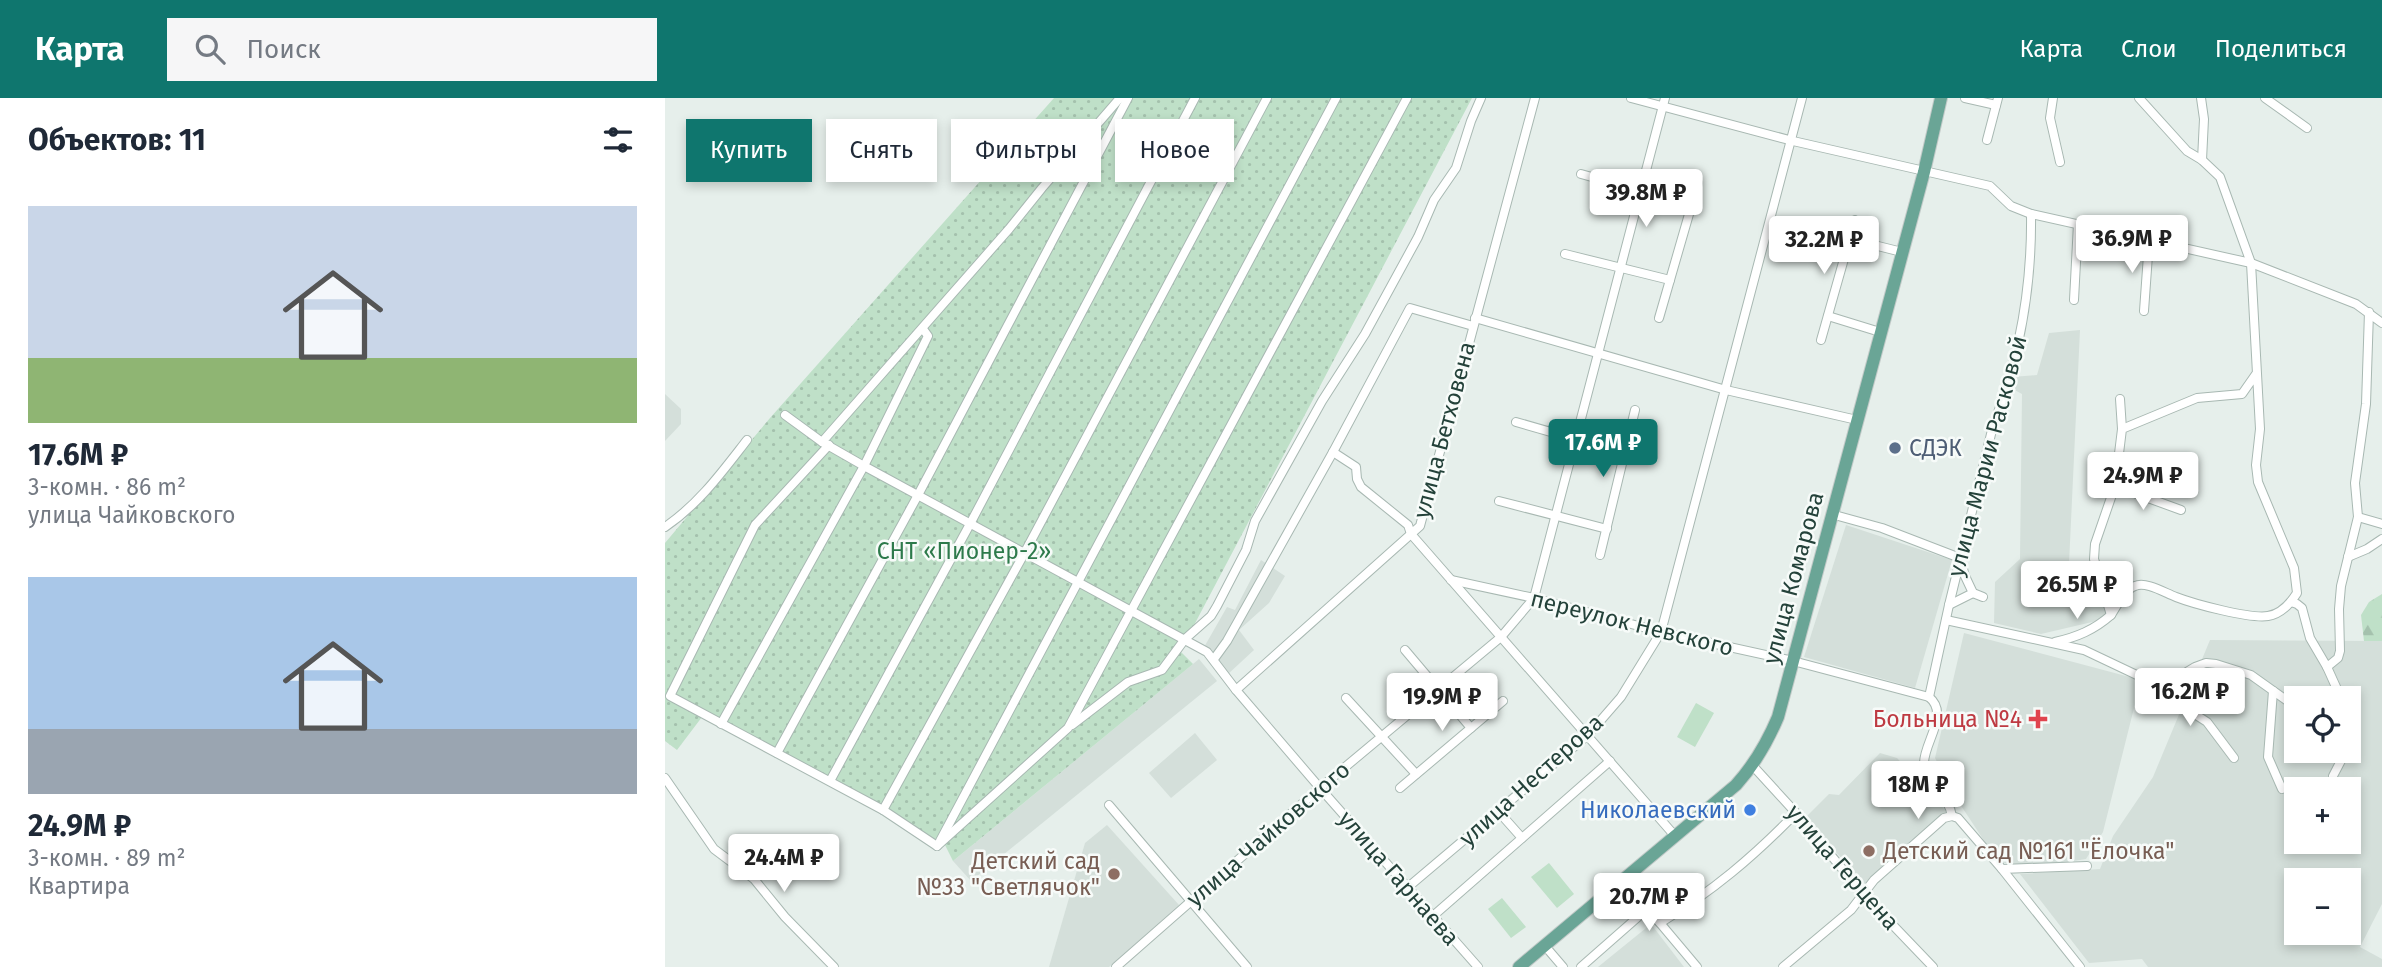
<!DOCTYPE html>
<html lang="ru">
<head>
<meta charset="utf-8">
<style>
  body { margin:0; font-family:"Fira Sans",sans-serif; background:#f6f6f7; color:#1f2937; height:100vh; display:flex; flex-direction:column; font-size:26px; white-space:nowrap }
  * { box-sizing:border-box; margin:0 }
  p { font-size:23px; color:#747a83 }
  .icon { flex:none; width:38px; height:38px; fill:none; stroke:currentColor; stroke-width:2; stroke-linecap:round; stroke-linejoin:round }
  .map { position:relative; flex:1; overflow:hidden }
  .drawer { display:flex; flex-direction:column; background:#fff; width:665px }
  .drawer>* { flex:none }
  .hud { position:absolute; left:21px; top:21px; width:665px; height:63px; display:flex; gap:14px }
  .buttons { position:absolute; left:1619px; top:588px; display:grid; gap:14px }
  .buttons a { display:grid; place-items:center; width:77px; height:77px; border-radius:0px; background:#fff; box-shadow:0 4px 10px #0003; font-size:35px }
  .price { position:absolute; translate:-50% -60px; padding:0 16px; border-radius:7px; background:#fff; color:#222; font-size:23px; line-height:46px; filter:drop-shadow(0 2px 4px #0008) }
  .price::after { content:''; position:absolute; left:50%; top:42px; width:21px; height:16px; margin-left:-10px; background:inherit; clip-path:polygon(0 0,100% 0,50% 100%) }
  .price.active { background:#0f766e; color:#fff }
  ul { padding:0; list-style:none }
  li { display:grid; align-content:center; gap:14px; height:371px; padding:0 28px }
  li span { display:grid; place-items:center; height:217px; border-radius:0px; color:#555 }
  li>.icon { margin-inline-start:auto }
  span .icon { width:126px; height:126px; fill:#fffc; stroke-width:1 }
  li b { font-size:30px }
  h2 { display:flex; justify-content:space-between; align-items:center; height:84px; padding:0 28px; font-size:30px }
  .chip { padding:0 24px; border-radius:0px; background:#fff; box-shadow:0 4px 10px #0003; font-size:24px; line-height:63px }
  .chip.active { background:#0f766e; color:#fff }
  header { display:flex; align-items:center; gap:42px; box-sizing:border-box; height:98px; padding:0 35px; background:#0f766e; color:#fff }
  header strong { font-size:33px }
  nav { display:flex; gap:38px; margin-inline-start:auto; font-size:24px }
  .search { width:490px; height:63px; background:#f6f6f7; display:flex; align-items:center; gap:18px; box-sizing:border-box; padding:0 24px; border-radius:0px; color:#747a83; font-size:26px }
  main { display:flex; flex:1; min-height:0 }
  .map>svg:first-child { display:block }
  .built { fill:#d4dfda; fill-rule:evenodd }
  .forest { fill:url(#forest-firs) }
  .garden { fill:url(#garden-dots) }
  .pitch { fill:#bfe0c8 }
  .lines { fill:none; stroke-linecap:round; stroke-linejoin:round }
  .street-casing { stroke:#a8b8b2; stroke-width:10 }
  .primary-casing { stroke:#c2cac8; stroke-width:14 }
  .street { stroke:#fff; stroke-width:8 }
  .primary { stroke:#6aa596; stroke-width:12 }
  .service-dot { fill:#5c6f8a; stroke:#f7fbf9; stroke-width:2.5 }
  .health-dot { fill:#e0444e; stroke:#f7fbf9; stroke-width:2.5 }
  .shop-dot { fill:#3f7fe0; stroke:#f7fbf9; stroke-width:2.5 }
  .education-dot { fill:#8d6e63; stroke:#f7fbf9; stroke-width:2.5 }
  .labels { text-anchor:middle; stroke-width:5; stroke-linejoin:round; paint-order:stroke }
  .street-label { font-size:23px; fill:#24423a; stroke:#f7fbf9 }
  .service-label { font-size:23px; fill:#4e5e75; stroke:#f7fbf9; text-anchor:start }
  .park-label { font-size:23px; fill:#2d7a4b; stroke:#f7fbf9 }
  .health-label { font-size:23px; fill:#be3a42; stroke:#f7fbf9; text-anchor:end }
  .shop-label { font-size:23px; fill:#366cbe; stroke:#f7fbf9; text-anchor:end }
  .education-label { font-size:23px; fill:#785e54; stroke:#f7fbf9; text-anchor:start }
</style>
</head>
<body>
<header>
<strong>Карта</strong>
<div class="search"><svg class="icon" aria-label="search" viewBox="0 0 24 24"><circle cx="10" cy="10" r="6"/><path d="M15 15l6 6"/></svg>Поиск</div>
<nav><a>Карта</a><a>Слои</a><a>Поделиться</a></nav>
</header>
<main>
<section class="drawer">
<h2>Объектов: 11<svg class="icon" aria-label="filters" viewBox="0 0 24 24"><path d="M4 7h16M4 17h16"/><circle cx="9" cy="7" r="2"/><circle cx="15" cy="17" r="2"/></svg></h2>
<ul>
<li><span style="background:linear-gradient(#c9d6e8 70%,#8fb573 0)"><svg class="icon" aria-label="home" viewBox="0 0 24 24"><path d="M3 11l9-7 9 7M6 9v11h12V9"/></svg></span><div><b>17.6M ₽</b><p>3-комн. · 86 m²</p><p>улица Чайковского</p></div></li>
<li><span style="background:linear-gradient(#a9c7e8 70%,#9aa5b1 0)"><svg class="icon" aria-label="home" viewBox="0 0 24 24"><path d="M3 11l9-7 9 7M6 9v11h12V9"/></svg></span><div><b>24.9M ₽</b><p>3-комн. · 89 m²</p><p>Квартира</p></div></li>
</ul>
</section>
<div class="map">
<svg width="1717" height="869" viewBox="0 0 1717 869">
  <defs>
    <pattern id="forest-firs" width="22" height="20" patternUnits="userSpaceOnUse" patternTransform="scale(1.75)"><rect width="22" height="20" fill="#bfe0c8"/><path d="M5 1l3.5 6h-7zM16 11l3.5 6h-7z" fill="#a4c1ad"/></pattern>
    <pattern id="garden-dots" width="8" height="8" patternUnits="userSpaceOnUse" patternTransform="scale(1.75)"><rect width="8" height="8" fill="#bfe0c8"/><path d="M2 2h.1M6 6h.1" fill="none" stroke="#a4c1ad" stroke-width="1.8" stroke-linecap="round"/></pattern>
  </defs>
  <rect width="100%" height="100%" fill="#e6efeb"/>
  <g class="built">
    <path d="M1415,232L1403,487L1440,500V521L1376,536L1329,525L1330,484L1355,461L1357,296L1346,290L1347,279L1372,277L1384,235Z"/>
    <path d="M0,296L16,311V326L0,343Z"/>
    <path d="M1181,427L1287,462L1250,590L1139,559Z"/>
    <path d="M596,462L620,478L604,505L574,532L589,552L562,577L538,551L562,509L570,512Z"/>
    <path d="M1299,535L1476,582L1438,734L1421,761L1371,769L1333,764L1291,700L1270,660Z"/>
    <path d="M1545,542L1717,543V806L1695,849L1717,861V869H1483L1477,861L1424,865L1355,776L1435,771L1448,738L1488,679ZM1631,600H1684V653H1631ZM1631,691H1684V744H1631ZM1631,782H1684V835H1631Z"/>
    <path d="M534,561L552,583L306,783L288,763Z"/>
    <path d="M530,635L552,662L506,700L484,675Z"/>
    <path d="M1215,655L1232,660L1282,714L1200,786L1140,720L1164,696L1174,697Z"/>
    <path d="M442,727L514,807L444,869H384L420,745Z"/>
    <path d="M986,826L1019,869H933Z"/>
  </g>
  <path class="forest" d="M1717,496V543H1699L1696,517L1704,504Z"/>
  <path class="garden" d="M389,0H807L527,531L511,549L528,566L288,763L279,745L266,743L37,619L12,652L0,643V445L105,320Z"/>
  <g class="pitch">
    <path d="M1031,605L1049,615L1030,649L1012,639Z"/>
    <path d="M884,765L909,796L892,810L866,779Z"/>
    <path d="M837,800L861,829L846,840L823,811Z"/>
  </g>
  <g class="lines">
    <g class="street-casing">
      <g id="street">
        <path d="M966,0L1128,43L1325,88L1346,108L1366,116L1586,165L1691,206L1717,225"/>
        <path d="M1300,0L1331,7"/>
        <path d="M1388,0L1385,20L1395,64"/>
        <path d="M1474,0L1522,53L1537,62L1555,79L1586,165L1595,331L1591,367L1593,384L1629,470L1632,495C1625,506 1616,516 1603,518C1585,521 1529,506 1511,499C1500,495 1481,483 1470,488C1459,492 1452,508 1446,517L1429,461L1430,446L1450,388L1457,331L1532,300L1577,296L1591,276"/>
        <path d="M1536,0L1539,21L1537,62"/>
        <path d="M1600,0L1642,30"/>
        <path d="M1322,42L1333,0"/>
        <path d="M916,76L1027,107"/>
        <path d="M1185,141L1237,154"/>
        <path d="M900,156L1005,182"/>
        <path d="M1409,202L1413,126"/>
        <path d="M1479,213L1484,143"/>
        <path d="M1163,218L1215,234"/>
        <path d="M810,220L1061,292L1192,322"/>
        <path d="M994,220L1033,85"/>
        <path d="M1156,242L1190,122"/>
        <path d="M1455,301L1457,331"/>
        <path d="M120,317L157,344L199,368L542,554L571,592L655,690L813,869"/>
        <path d="M851,324L959,355"/>
        <path d="M157,344L344,131L377,90L455,0"/>
        <path d="M164,347L90,427L5,598L218,712L272,748"/>
        <path d="M668,354L691,369L692,381L696,389L743,427L746,436L1010,738"/>
        <path d="M1450,388L1516,412"/>
        <path d="M834,403L942,431"/>
        <path d="M1166,416L1217,430L1295,460L1300,478L1308,495L1318,499"/>
        <path d="M1693,419L1717,426"/>
        <path d="M0,429C34,406 57,374 82,342"/>
        <path d="M935,457L970,312"/>
        <path d="M1683,459L1702,451L1717,441"/>
        <path d="M786,482L869,500L996,534L1128,563L1264,599C1285,616 1259,644 1259,665C1260,686 1284,697 1287,718"/>
        <path d="M1626,504L1632,506L1637,510L1645,540L1662,569L1676,600"/>
        <path d="M1284,507L1308,495"/>
        <path d="M1281,522L1419,552L1497,589L1530,569L1541,565L1551,566L1586,577L1631,609"/>
        <path d="M1390,544C1412,539 1429,532 1446,517"/>
        <path d="M740,552L806,630"/>
        <path d="M549,561L562,543L668,354L745,210L808,228"/>
        <path d="M1662,569L1673,560L1675,553L1674,511L1676,488L1693,419L1690,385L1701,306L1704,214"/>
        <path d="M1497,589L1517,608L1542,624L1569,660"/>
        <path d="M571,592L755,428L870,0"/>
        <path d="M1608,593L1603,659L1617,691"/>
        <path d="M1264,599L1284,507L1328,328C1354,261 1367,188 1366,116"/>
        <path d="M681,600L751,676"/>
        <path d="M56,626L199,368L263,238L258,231"/>
        <path d="M407,627L463,584L497,572L520,541L546,518L552,508L581,452L590,423L657,303L700,236L753,139L769,102L791,70L806,23L816,0"/>
        <path d="M112,655L253,397L463,0"/>
        <path d="M1088,668L1131,715L1198,796L1268,869"/>
        <path d="M1668,678L1681,653"/>
        <path d="M0,680L49,751L89,781L120,819L169,869"/>
        <path d="M165,683L305,426L530,0"/>
        <path d="M735,690L838,603"/>
        <path d="M444,707L582,869"/>
        <path d="M218,712L360,454L602,0"/>
        <path d="M833,713L857,740"/>
        <path d="M275,743L671,0"/>
        <path d="M272,748L403,630L742,0"/>
        <path d="M1337,771L1415,869"/>
        <path d="M955,784L995,825L1032,869"/>
        <path d="M742,790L923,637L956,599L996,534L1137,0"/>
        <path d="M768,818L945,663"/>
        <path d="M995,825C1048,793 1088,759 1131,715"/>
        <path d="M880,848L898,869"/>
        <path d="M451,869L655,690L836,539L869,500L1000,0"/>
        <path d="M916,869L982,811"/>
        <path d="M1118,869L1186,812L1209,782L1279,720L1287,718L1293,720L1337,771L1422,768"/>
      </g>
    </g>
    <g class="primary-casing">
      <path id="primary" d="M854,869L1071,687C1090,666 1102,645 1113,619L1259,74L1276,0"/>
    </g>
    <use href="#street" class="street"/>
    <use href="#primary" class="primary"/>
  </g>
  <circle class="service-dot" cx="1230" cy="350" r="7"/>
  <path class="health-dot" d="M1369.5 610.5h7v7h7v7h-7v7h-7v-7h-7v-7h7z"/>
  <circle class="shop-dot" cx="1085" cy="712" r="7"/>
  <g class="education-dot">
    <circle cx="1204" cy="753" r="7"/>
    <circle cx="449" cy="776" r="7"/>
  </g>
  <g class="labels">
    <g class="street-label">
      <text transform="translate(779 332) rotate(-75)" y="8">улица Бетховена</text>
      <text transform="translate(1322 358) rotate(-75)" y="8">улица Марии Расковой</text>
      <text transform="translate(1128 480) rotate(-75)" y="8">улица Комарова</text>
      <text transform="translate(967 525) rotate(14)" y="8">переулок Невского</text>
      <text transform="translate(866 682) rotate(-42)" y="8">улица Нестерова</text>
      <text transform="translate(603 736) rotate(-41)" y="8">улица Чайковского</text>
      <text transform="translate(1178 769) rotate(49)" y="8">улица Герцена</text>
      <text transform="translate(734 780) rotate(49)" y="8">улица Гарнаева</text>
    </g>
    <g class="service-label">
      <text x="1244" y="358">СДЭК</text>
    </g>
    <g class="park-label">
      <text x="299" y="461">СНТ «Пионер-2»</text>
    </g>
    <g class="health-label">
      <text x="1357" y="629">Больница №4</text>
    </g>
    <g class="shop-label">
      <text x="1071" y="720">Николаевский</text>
    </g>
    <g class="education-label">
      <text x="1218" y="761">Детский сад №161 "Ёлочка"</text>
      <text x="435" y="771" text-anchor="end">Детский сад<tspan x="435" dy="26">№33 "Светлячок"</tspan></text>
    </g>
  </g>
</svg>
<div class="buttons">
<a><svg class="icon" aria-label="locate" viewBox="0 0 24 24"><circle cx="12" cy="12" r="6"/><path d="M12 2v4M12 18v4M2 12h4M18 12h4"/></svg></a>
<a>+</a>
<a>−</a>
</div>
<b class="price" style="left:981px;top:131px">39.8M ₽</b>
<b class="price" style="left:1467px;top:177px">36.9M ₽</b>
<b class="price" style="left:1159px;top:178px">32.2M ₽</b>
<b class="price active" style="left:938px;top:381px">17.6M ₽</b>
<b class="price" style="left:1478px;top:414px">24.9M ₽</b>
<b class="price" style="left:1412px;top:523px">26.5M ₽</b>
<b class="price" style="left:1525px;top:630px">16.2M ₽</b>
<b class="price" style="left:777px;top:635px">19.9M ₽</b>
<b class="price" style="left:1253px;top:723px">18M ₽</b>
<b class="price" style="left:119px;top:796px">24.4M ₽</b>
<b class="price" style="left:984px;top:835px">20.7M ₽</b>
<div class="hud">
<a class="chip active">Купить</a>
<a class="chip">Снять</a>
<a class="chip">Фильтры</a>
<a class="chip">Новое</a>
</div>
</div>
</main>
</body>
</html>
